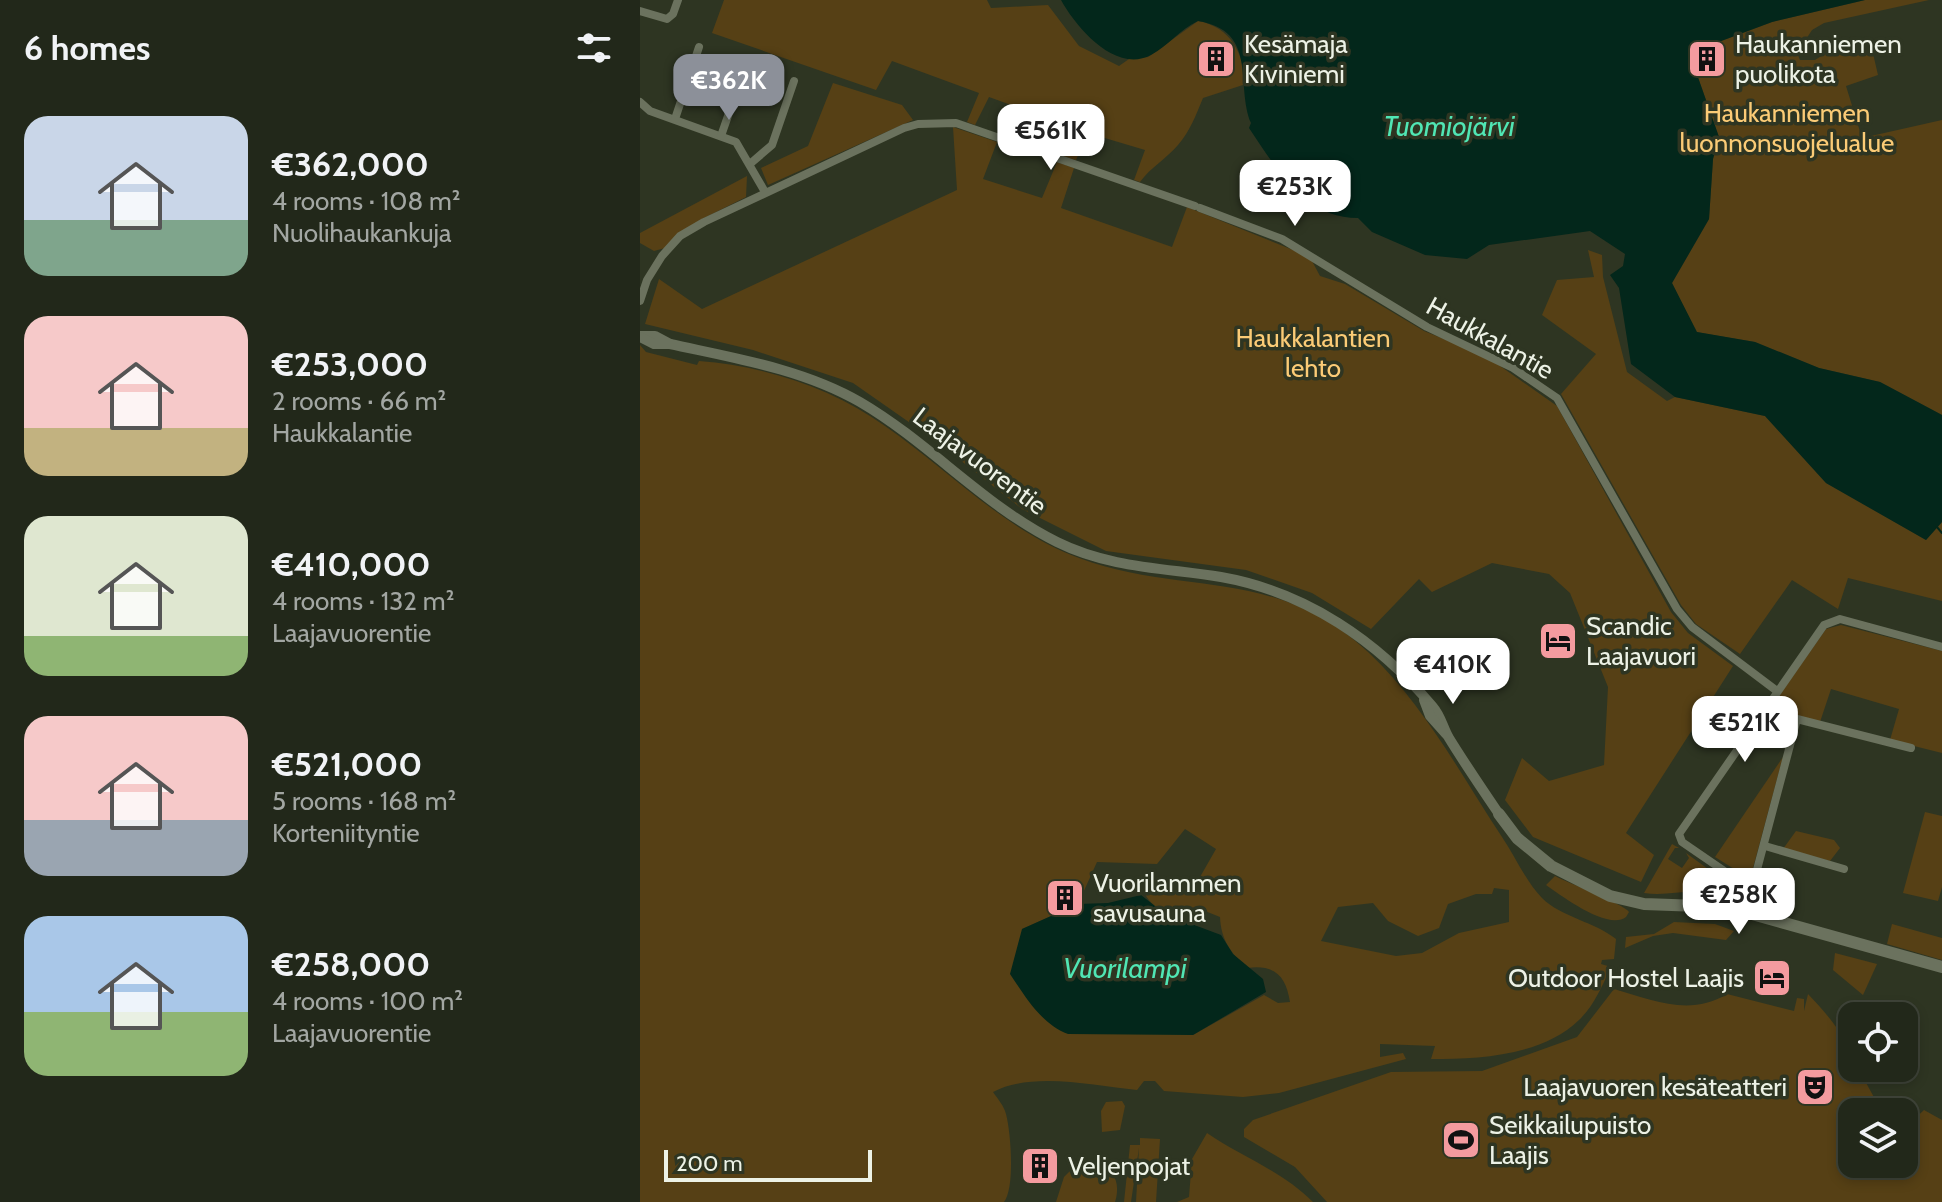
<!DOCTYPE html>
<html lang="en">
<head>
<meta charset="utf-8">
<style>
  body { margin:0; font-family:Cabin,sans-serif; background:#2e3427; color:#f1f3f6; height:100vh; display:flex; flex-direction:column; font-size:30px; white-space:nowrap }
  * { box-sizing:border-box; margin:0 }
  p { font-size:26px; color:#a2a6a2 }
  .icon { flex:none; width:44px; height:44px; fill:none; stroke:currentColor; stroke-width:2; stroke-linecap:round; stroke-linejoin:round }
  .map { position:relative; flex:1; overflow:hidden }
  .drawer { display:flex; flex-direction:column; background:#22281a; width:640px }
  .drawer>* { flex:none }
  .fabs { position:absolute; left:1198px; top:1002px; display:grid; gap:16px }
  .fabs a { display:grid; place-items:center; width:80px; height:80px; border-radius:16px; background:#22281a; box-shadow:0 4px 12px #0003,0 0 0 2px #3f4439; font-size:40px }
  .scale { position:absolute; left:24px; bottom:20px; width:208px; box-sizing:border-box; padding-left:8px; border:4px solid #edf2e6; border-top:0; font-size:22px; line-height:28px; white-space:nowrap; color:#edf2e6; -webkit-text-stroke:6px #2e3522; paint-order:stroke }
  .price { position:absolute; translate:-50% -68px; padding:0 18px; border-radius:16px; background:#fff; color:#222; font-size:26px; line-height:52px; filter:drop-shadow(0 2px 4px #0008) }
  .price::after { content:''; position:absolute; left:50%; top:48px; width:24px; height:18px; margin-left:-12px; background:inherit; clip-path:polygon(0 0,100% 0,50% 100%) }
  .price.current { background:#8c9099; color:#fff }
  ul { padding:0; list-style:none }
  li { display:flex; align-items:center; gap:24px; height:200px; padding:0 24px }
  li span { display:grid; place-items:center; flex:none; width:224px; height:160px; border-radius:24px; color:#555 }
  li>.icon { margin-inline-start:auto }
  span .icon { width:96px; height:96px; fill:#fffc; stroke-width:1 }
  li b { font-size:34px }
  h2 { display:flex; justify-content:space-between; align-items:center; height:96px; padding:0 24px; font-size:34px }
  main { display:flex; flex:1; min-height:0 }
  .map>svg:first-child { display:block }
  .green { fill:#564015; fill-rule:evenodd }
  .water { fill:#03271b }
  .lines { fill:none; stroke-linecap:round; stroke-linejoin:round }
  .stream { stroke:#03271b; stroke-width:2 }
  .minor { stroke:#6b725e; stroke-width:8 }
  .tertiary { stroke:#6b725e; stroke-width:10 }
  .secondary { stroke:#6b725e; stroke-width:12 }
  .labels { text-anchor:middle; stroke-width:7; stroke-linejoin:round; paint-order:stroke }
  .poi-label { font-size:26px; fill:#edf2e6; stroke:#2e3522; text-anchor:start }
  .park-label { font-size:26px; fill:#fbcb76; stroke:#2e3522 }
  .street-label { font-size:26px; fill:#edf2e6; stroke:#2e3522 }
  .water-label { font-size:28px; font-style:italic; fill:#50e6b4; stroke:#2e3522 }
</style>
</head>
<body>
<main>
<section class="drawer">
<h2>6 homes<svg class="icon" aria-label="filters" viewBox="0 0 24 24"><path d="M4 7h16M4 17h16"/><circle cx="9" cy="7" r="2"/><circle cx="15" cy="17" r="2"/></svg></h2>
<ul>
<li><span style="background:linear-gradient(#c9d6e8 65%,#7fa58c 0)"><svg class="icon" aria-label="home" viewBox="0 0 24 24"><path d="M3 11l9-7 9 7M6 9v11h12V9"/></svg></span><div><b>€362,000</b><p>4 rooms · 108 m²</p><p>Nuolihaukankuja</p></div></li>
<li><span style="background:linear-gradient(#f6c9c9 70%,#c2b280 0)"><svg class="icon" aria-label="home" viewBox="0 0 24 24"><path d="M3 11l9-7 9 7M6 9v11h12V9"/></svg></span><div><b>€253,000</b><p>2 rooms · 66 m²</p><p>Haukkalantie</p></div></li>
<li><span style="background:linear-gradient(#dfe7d0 75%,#8fb573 0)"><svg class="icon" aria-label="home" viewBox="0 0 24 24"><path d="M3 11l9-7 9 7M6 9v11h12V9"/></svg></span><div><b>€410,000</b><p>4 rooms · 132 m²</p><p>Laajavuorentie</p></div></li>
<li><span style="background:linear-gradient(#f6c9c9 65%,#9aa5b1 0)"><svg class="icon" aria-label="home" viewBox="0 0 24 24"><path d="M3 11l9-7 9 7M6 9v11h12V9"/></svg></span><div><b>€521,000</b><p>5 rooms · 168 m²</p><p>Korteniityntie</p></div></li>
<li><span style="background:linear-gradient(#a9c7e8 60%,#8fb573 0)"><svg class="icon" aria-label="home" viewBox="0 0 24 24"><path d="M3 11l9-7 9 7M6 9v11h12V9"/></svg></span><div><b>€258,000</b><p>4 rooms · 100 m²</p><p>Laajavuorentie</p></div></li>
</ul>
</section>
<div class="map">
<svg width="1302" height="1202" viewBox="0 0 1302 1202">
  <rect width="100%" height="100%" fill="#2e3522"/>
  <g class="green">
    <path d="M84,0H347L351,8L408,5L439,46L479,66L489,59L508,57L558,21C591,27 603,53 606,84L563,98C556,115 550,131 538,145C526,159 511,167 500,182L494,180L505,150L448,133L436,160L419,155L429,126L349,97L335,125L327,122L339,93L252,61L236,90L72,33Z"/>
    <path d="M1225,0H1289L1184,23L1172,30L1157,53L1160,60H1175L1191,50L1231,45L1238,75L1206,86L1222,138L1302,120V415L1240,382L1179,368L1115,342L1056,332L1032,283L1069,219L1073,159L1079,137L1054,66L1057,50L1132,22Z"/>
    <path d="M193,83L262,105L273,120L128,185L121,168L168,146Z"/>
    <path d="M313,127L357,142L343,179L402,198L417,162L434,168L421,208L532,247L547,207L658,252L672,261L680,276L705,284L784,331L846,356L917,406L1031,612L1048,633L1093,666L986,833L1014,855L1001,882L893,837L865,800L882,758L909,781L964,765L968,687L930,593L909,574L852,563L792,592L779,579L731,629L672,593L606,570L466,551L382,509L296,441L213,383L113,350L5,324L19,279L62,309L317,190Z"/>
    <path d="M107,176L106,197L64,218L25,248L14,251L0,243V233Z"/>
    <path d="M948,250L962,255L963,277L987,372L1027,401L1035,397L1125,416L1186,483L1286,540L1302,522V601L1208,578L1198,609L1152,580L1100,654L1056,624L1041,605L921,394L956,354L902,315L917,280L954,277Z"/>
    <path d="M0,345L6,352L57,365L59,361C125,366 192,388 245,426C310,471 364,530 439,558C543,597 634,565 728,652C783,703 821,775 862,837C875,856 886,882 902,898C921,917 955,922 976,939L974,959L962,960L961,964L971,967C962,986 954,1006 939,1020C902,1056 839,1059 791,1059L795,1046L740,1044V1057L763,1053L766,1059L639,1093L603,1097L524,1091L515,1081H504L497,1090C453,1086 394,1071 353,1092C358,1099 364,1106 366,1114C371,1133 375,1188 364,1202H0ZM545,829L576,849L556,884L502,887C508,907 528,915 546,922L547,909H560L580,917C581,940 591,953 607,968C636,964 646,977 650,1002L638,1003L624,995L553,1035L410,1021L382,929L438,904L457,862L517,864ZM854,888L869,890V922L819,933L782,953L756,956L681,941L698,907L733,903L748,921L778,936L799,928L808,904L836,894H852Z"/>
    <path d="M1201,625L1302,651V753L1250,740L1259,709L1191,689L1180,722L1159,716L1134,703L1186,629Z"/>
    <path d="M1143,757L1110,879L1075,857Z"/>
    <path d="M1285,812L1302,816V887L1298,901L1263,893Z"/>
    <path d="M1156,831L1194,840L1200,848L1190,861L1143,849Z"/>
    <path d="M1032,844L1039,848H1035L1028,859L1042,868L1049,858L1046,853L1075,874V895C1051,887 1029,897 1004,893Z"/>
    <path d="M915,876C928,883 984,904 989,912L986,917C968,931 922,896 906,885Z"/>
    <path d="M1034,922L1075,924L1094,931L1086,940L1033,933L1013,936L985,948L986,937L1014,934Z"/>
    <path d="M1252,924L1302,938V960L1247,944Z"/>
    <path d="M1195,953L1237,964L1223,995L1193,970Z"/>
    <path d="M974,989C1012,1000 1050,1017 1087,994L1154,1011L1157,998L1164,999V1011L1168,994C1186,1013 1212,1041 1212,1068H1218L1242,1112H1212V1164H1264V1129L1284,1110L1302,1120V1202H687L655,1167L604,1137V1129L613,1120L751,1072L842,1071L937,1037Z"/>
    <path d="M482,1101L485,1106L480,1130L462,1132L461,1111L466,1102Z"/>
    <path d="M567,1133C602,1157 642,1171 673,1202H537L549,1197L552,1159Z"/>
    <path d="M500,1138L520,1139L516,1202H496L499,1148L491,1202H484L490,1145H500Z"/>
    <path d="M442,1159C467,1159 483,1177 475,1202H416L424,1177Z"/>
  </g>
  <g class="water">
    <path d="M421,0H1225L1132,22L1057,50L1054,66L1079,137L1073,159L1069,219L1032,283L1057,332L1115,342L1179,368L1240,382L1302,415V522L1286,540L1186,483L1125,416L1035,397L991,364L979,288L970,275L983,266L985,254L950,231L849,245L827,259L785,255L732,232L718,218C664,218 637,169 609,128L611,123C595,85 619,31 558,21C540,29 528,46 511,55C475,74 436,27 421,0Z"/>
    <path d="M501,895L525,914L581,935L593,954L623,979L626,992L553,1035L428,1034C401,1024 385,996 370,974L382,929L438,904L468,903Z"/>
  </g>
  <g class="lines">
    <path class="stream" d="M1297,527L1302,533"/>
    <g class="minor">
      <path d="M0,11L27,19L33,14L38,0"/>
      <path d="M0,102L10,111L96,142L125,192"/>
      <path d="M35,119L59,47"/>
      <path d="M81,136L106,64"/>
      <path d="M111,163L132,145L154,81"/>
      <path d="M560,208L642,239L787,327L873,368L917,398L1037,609L1052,627L1137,691"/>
      <path d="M0,301L7,280L22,256L40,236L64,222L264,128L278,124L316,123L555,206"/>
      <path d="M1125,846L1204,869"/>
      <path d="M1112,890L1042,842L1039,834L1184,625L1200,619L1302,647"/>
      <path d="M1106,911L1157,719L1271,748"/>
    </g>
    <g class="tertiary">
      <path d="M0,336H15L30,344"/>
      <path d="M0,337L14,344H30C94,358 163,369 220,402C290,443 344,506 417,542C469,568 525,568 581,577C666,592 738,641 793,707C801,716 803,728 809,738C825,764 842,789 859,814"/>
      <path d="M784,700L790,716L806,734"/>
    </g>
    <path class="secondary" d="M859,814L877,838L911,866L970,896L1004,904L1087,907L1302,967"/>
  </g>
  <defs>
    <g id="building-square" transform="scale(2)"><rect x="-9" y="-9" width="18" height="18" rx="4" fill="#f49b9f" stroke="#2e3522"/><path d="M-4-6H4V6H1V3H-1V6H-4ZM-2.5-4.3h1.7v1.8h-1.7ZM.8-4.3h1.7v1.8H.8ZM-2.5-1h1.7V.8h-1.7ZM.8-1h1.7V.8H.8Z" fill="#111"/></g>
    <g id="hotel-square" transform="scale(2)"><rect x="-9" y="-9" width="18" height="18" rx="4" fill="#f49b9f" stroke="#2e3522"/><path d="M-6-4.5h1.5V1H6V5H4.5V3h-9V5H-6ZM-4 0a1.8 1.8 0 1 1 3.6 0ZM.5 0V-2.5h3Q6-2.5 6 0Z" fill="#111"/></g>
    <g id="theatre-square" transform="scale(2)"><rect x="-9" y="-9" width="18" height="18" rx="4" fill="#f49b9f" stroke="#2e3522"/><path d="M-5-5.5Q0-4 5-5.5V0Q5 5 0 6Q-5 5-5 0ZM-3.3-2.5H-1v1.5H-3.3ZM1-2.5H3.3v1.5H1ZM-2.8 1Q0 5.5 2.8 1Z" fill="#111"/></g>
    <g id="stadium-square" transform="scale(2)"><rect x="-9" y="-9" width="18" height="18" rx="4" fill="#f49b9f" stroke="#2e3522"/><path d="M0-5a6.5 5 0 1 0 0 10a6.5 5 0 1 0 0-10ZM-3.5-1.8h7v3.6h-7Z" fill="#111"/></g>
  </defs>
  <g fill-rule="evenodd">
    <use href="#building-square" x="576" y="59"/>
    <use href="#building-square" x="1067" y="59"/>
    <use href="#hotel-square" x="918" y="641"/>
    <use href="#building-square" x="425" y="898"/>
    <use href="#hotel-square" x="1132" y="978"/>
    <use href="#theatre-square" x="1175" y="1087"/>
    <use href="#stadium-square" x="821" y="1140"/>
    <use href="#building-square" x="400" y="1166"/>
  </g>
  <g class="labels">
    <g class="poi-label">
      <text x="604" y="53">Kesämaja<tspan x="604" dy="30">Kiviniemi</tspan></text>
      <text x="1095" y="53">Haukanniemen<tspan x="1095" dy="30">puolikota</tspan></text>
      <text x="946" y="635">Scandic<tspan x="946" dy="30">Laajavuori</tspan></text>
      <text x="453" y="892">Vuorilammen<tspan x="453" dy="30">savusauna</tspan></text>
      <text x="1104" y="987" text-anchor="end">Outdoor Hostel Laajis</text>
      <text x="1147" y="1096" text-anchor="end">Laajavuoren kesäteatteri</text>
      <text x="849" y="1134">Seikkailupuisto<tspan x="849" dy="30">Laajis</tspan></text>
      <text x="428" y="1175">Veljenpojat</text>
    </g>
    <g class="park-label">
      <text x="1147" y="122">Haukanniemen<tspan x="1147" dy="30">luonnonsuojelualue</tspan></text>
      <text x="673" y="347">Haukkalantien<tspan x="673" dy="30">lehto</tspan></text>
    </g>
    <g class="street-label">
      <text transform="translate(850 338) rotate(29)" y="9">Haukkalantie</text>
      <text transform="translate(340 461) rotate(37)" y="9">Laajavuorentie</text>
    </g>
    <g class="water-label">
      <text x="809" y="136">Tuomiojärvi</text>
      <text x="485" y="978">Vuorilampi</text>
    </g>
  </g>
</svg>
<div class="fabs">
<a><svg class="icon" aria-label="locate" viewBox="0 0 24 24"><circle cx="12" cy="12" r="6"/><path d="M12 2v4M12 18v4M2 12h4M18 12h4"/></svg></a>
<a><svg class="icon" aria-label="layers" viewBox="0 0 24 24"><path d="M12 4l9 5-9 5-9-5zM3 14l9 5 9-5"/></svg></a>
</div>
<div class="scale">200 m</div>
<b class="price current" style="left:89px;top:122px">€362K</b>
<b class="price" style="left:411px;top:172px">€561K</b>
<b class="price" style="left:655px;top:228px">€253K</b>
<b class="price" style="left:813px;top:706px">€410K</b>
<b class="price" style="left:1105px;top:764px">€521K</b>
<b class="price" style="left:1099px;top:936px">€258K</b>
</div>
</main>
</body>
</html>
